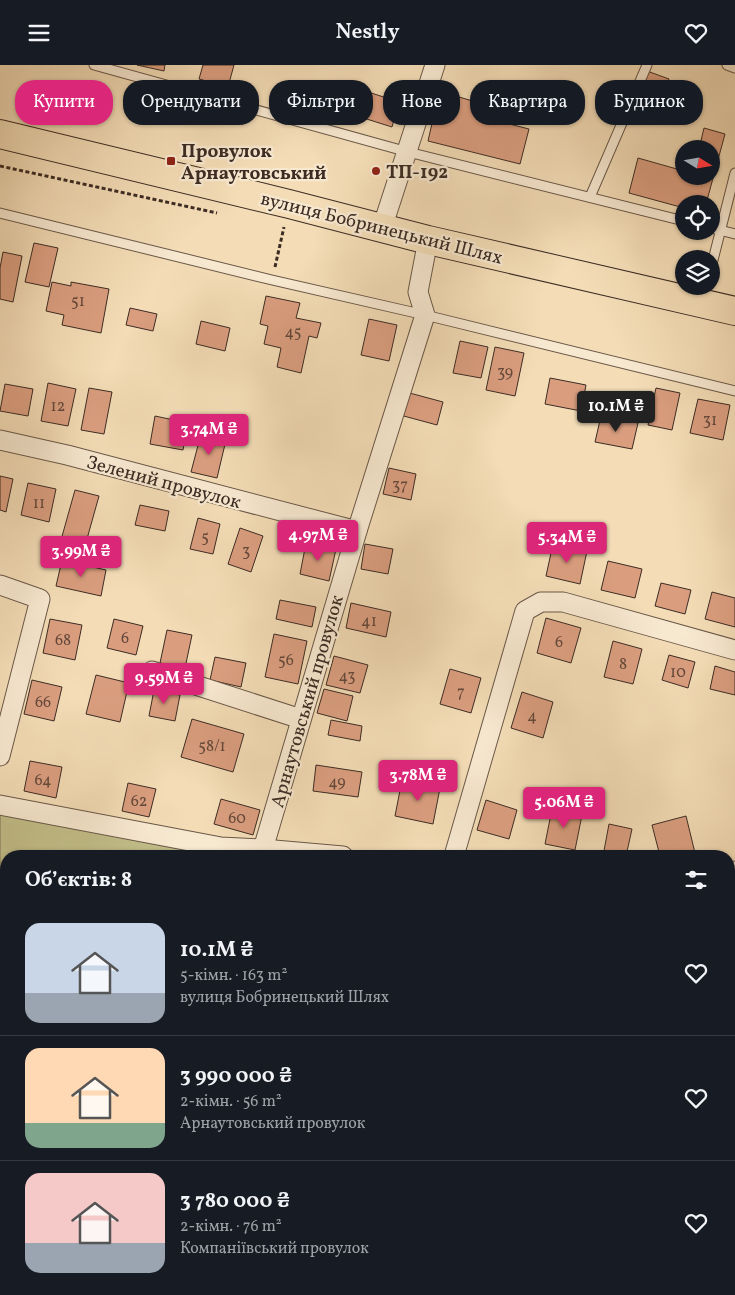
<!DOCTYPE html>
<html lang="uk">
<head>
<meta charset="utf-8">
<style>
  body { margin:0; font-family:Vollkorn,serif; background:#242831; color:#f1f3f6; height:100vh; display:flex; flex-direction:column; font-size:19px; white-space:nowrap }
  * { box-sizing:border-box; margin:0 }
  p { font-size:16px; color:#9ea1a6 }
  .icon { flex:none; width:28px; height:28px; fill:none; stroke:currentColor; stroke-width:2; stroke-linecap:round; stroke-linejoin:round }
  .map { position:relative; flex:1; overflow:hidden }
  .drawer { position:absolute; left:0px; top:785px; width:735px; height:445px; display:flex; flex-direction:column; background:#171b24; border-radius:20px 20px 0 0; box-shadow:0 1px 4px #0004 }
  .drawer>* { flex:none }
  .hud { position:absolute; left:15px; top:15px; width:705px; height:45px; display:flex; gap:10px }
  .needle { width:32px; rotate:101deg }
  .tools { position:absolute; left:675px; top:75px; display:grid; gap:10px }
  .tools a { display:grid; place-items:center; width:45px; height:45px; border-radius:50%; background:#171b24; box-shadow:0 1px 4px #0004; font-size:25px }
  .price { position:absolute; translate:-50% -42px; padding:0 11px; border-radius:5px; background:#db2777; color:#fff; font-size:16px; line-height:32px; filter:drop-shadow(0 1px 2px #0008) }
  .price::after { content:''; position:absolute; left:50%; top:30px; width:15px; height:11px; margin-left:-8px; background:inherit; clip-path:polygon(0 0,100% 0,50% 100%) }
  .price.selected { background:#222; color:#fff }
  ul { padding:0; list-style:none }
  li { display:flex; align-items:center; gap:15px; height:125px; padding:0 25px }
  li+li { border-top:1px solid #363941 }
  li span { display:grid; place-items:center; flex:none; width:140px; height:100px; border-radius:15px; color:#555 }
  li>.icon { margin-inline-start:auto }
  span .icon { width:60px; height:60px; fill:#fffc; stroke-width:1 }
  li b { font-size:21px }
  h2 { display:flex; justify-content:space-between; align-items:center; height:60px; padding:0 25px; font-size:21px }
  .pill { padding:0 18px; border-radius:20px; background:#171b24; box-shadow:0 1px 4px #0004; font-size:18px; line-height:45px }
  .pill.selected { background:#db2777; color:#fff }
  header { display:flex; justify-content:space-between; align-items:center; height:65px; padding:0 25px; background:#171b24; font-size:22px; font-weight:600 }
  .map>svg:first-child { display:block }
  .green { fill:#c2be89; stroke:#7f7556 }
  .water { fill:#9dbca8; stroke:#768273 }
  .building { fill:#da9e7f; stroke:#3c2c24 }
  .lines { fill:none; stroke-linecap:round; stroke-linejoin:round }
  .service-casing { stroke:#6a5848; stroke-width:11 }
  .minor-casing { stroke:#6a5848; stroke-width:21 }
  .primary-casing { stroke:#3c2c24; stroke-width:30 }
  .path { stroke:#3c2c24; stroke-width:3; stroke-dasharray:4 2.5; stroke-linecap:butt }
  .service { stroke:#f7e8d0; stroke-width:9 }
  .minor { stroke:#f7e8d0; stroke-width:19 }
  .primary { stroke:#f3dcb6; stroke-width:28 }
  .poi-dot { fill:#8f2418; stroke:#f7e8d0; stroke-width:2 }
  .labels { text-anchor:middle; stroke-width:4.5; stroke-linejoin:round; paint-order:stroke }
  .number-label { font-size:16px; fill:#64483b }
  .poi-label { font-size:19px; font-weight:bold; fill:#3c2c24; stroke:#f7e8d0; text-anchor:start }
  .street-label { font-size:19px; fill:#3c2c24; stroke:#f7e8d0 }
</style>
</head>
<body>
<header><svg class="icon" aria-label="menu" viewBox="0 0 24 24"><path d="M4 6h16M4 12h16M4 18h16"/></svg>Nestly<svg class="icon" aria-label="heart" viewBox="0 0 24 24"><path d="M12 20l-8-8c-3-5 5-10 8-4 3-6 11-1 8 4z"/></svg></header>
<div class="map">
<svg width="735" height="1230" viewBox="0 0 735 1230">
  <rect width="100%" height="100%" fill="#f3dcb6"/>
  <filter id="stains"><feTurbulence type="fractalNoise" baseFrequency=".004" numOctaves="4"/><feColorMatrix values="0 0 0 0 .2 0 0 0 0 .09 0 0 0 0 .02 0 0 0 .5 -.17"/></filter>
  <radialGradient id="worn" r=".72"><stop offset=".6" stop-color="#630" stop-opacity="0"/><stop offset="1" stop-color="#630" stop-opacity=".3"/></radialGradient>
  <g class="green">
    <path d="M0,733L252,778L353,791H6V803L0,804Z"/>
    <path d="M735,812V880L729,882V814Z"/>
    <path d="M6,832V1007L0,1006V833Z"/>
    <path d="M735,914V1230H674L669,1224H729V915Z"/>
  </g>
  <g class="water">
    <path d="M6,803V832L0,833V804Z"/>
    <path d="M735,880V914L729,915V882Z"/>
  </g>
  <g class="building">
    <path d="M137,0H165L164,6Z"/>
    <path d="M203,0H234L228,22L199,14Z"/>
    <path d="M647,6L669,14L659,42L638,34Z"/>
    <path d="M362,25L399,37L392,62L354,50Z"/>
    <path d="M442,27L476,37L474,50L529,64L520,99L428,76L436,41Z"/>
    <path d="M704,63L725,69L706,139H684V143L629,128L638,93L684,106V111H711V84H699Z"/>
    <path d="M373,102L380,104L379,109L371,108Z"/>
    <path d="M34,178L58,183L49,222L25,217Z"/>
    <path d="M3,187L22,191L13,237L0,234V203Z"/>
    <path d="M52,217L71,221V217L109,224L101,268L62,260L64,250L46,246Z"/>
    <path d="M266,231L300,238L296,253L321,258L317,273L309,271L301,308L277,302L281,283L264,279L268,261L260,259Z"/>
    <path d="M130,243L157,249L153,266L126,260Z"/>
    <path d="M369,254L397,260L389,296L361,290Z"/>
    <path d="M201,256L230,263L225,286L196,279Z"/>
    <path d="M460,276L488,282L481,313L453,308Z"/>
    <path d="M495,282L524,288L515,331L486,325Z"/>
    <path d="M550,313L586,320L581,346L545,339Z"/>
    <path d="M48,318L76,324L68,361L41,356Z"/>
    <path d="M5,319L33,324L28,351L0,346Z"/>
    <path d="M89,323L112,327L104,369L81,365Z"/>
    <path d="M656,323L680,328L672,365L648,360Z"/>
    <path d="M406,327L443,337L437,360L400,350Z"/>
    <path d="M698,334L730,340L723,375L690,368Z"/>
    <path d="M155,351L188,358L183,385L150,379Z"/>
    <path d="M601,351L638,358L632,384L595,377Z"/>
    <path d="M201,369L226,375L217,413L191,407Z"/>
    <path d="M389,403L416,409L411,435L383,429Z"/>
    <path d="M0,411L13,414L6,447L0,445Z"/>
    <path d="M28,418L56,424L49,457L21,450Z"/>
    <path d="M75,425L99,431L85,481L61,475Z"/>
    <path d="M140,440L169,446L165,466L135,460Z"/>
    <path d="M198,453L220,459L213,489L190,484Z"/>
    <path d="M240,463L263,471L251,507L228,499Z"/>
    <path d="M306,478L336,484L329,516L300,509Z"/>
    <path d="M365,479L393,484L388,509L361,504Z"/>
    <path d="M553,479L587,486L580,519L546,511Z"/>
    <path d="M62,495L106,505L101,531L56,521Z"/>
    <path d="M608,496L642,504L635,533L601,525Z"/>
    <path d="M661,518L691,525L685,549L655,541Z"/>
    <path d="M712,527L735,533V562L705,554Z"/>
    <path d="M280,535L316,542L312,562L276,554Z"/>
    <path d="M351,538L391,547L386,572L346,563Z"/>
    <path d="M546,553L581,563L571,598L537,588Z"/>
    <path d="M50,554L82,560L75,595L43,588Z"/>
    <path d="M114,554L143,561L136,590L107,583Z"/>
    <path d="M167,565L192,570L185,603L160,598Z"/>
    <path d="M274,569L307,576L298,619L265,612Z"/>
    <path d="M613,576L642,584L633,619L604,612Z"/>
    <path d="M669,590L695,597L688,623L662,615Z"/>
    <path d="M334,591L368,600L360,628L326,620Z"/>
    <path d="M215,592L246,598L241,622L210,615Z"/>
    <path d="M715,601L735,607V630L710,624Z"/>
    <path d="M450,604L481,613L471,648L440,639Z"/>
    <path d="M96,610L129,618L120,657L86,649Z"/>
    <path d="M32,615L62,622L54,656L24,649Z"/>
    <path d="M324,624L353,631L347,656L317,648Z"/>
    <path d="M154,625L180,630L175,656L149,651Z"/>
    <path d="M522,627L553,637L543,673L511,663Z"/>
    <path d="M192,654L244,669L233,707L181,692Z"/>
    <path d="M331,655L362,661L360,676L328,670Z"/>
    <path d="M30,696L62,702L56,733L24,726Z"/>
    <path d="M316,700L362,707L358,732L313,726Z"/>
    <path d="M402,715L440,723L433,759L395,751Z"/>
    <path d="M128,718L156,724L149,752L122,746Z"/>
    <path d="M221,734L260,745L253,770L214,759Z"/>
    <path d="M486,735L517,745L509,774L477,765Z"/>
    <path d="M552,744L582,750L575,785L545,779Z"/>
    <path d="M686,751L695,788L683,791H660L652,760Z"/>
    <path d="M609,759L632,764L626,791H603Z"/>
  </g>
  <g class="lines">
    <g class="service-casing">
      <g id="service">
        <path d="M94,0L408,87L684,156"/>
        <path d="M727,0L735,3"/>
        <path d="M590,132L647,0"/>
        <path d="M0,148L272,215L425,250L735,326"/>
        <path d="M711,163L735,169"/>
        <path d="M711,203L735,108"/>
        <path d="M703,236L706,221"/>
      </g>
    </g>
    <g class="minor-casing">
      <g id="minor">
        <path d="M382,163L435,0"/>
        <path d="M0,375L67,390L357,466"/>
        <path d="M0,520L40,534L0,691"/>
        <path d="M152,606L301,654"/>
        <path d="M0,740L221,782L263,784L357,466L425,250L418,227L428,175"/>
        <path d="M263,784L343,791"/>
        <path d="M454,791L525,546L541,537H563L735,585"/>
        <path d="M729,808L735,806"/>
      </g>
    </g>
    <g class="primary-casing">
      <path id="primary" d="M0,69L289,139L428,175L735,246"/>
    </g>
    <g class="path">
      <path d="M0,101L217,148"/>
      <path d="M275,202L284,162"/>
      <path d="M729,929L735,928"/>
      <path d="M0,994H6"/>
      <path d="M729,1043H735"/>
    </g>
    <use href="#service" class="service"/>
    <use href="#minor" class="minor"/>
    <use href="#primary" class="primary"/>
  </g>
  <g class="poi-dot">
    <rect x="166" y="91" width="10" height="10" rx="2.5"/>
    <circle cx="376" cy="106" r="5"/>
  </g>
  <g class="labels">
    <g class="number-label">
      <text x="78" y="241">51</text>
      <text x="293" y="272">45</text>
      <text x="505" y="312">39</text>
      <text x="58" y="346">12</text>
      <text x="710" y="360">31</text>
      <text x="400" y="425">37</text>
      <text x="39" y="443">11</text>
      <text x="205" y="477">5</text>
      <text x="246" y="491">3</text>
      <text x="369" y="561">41</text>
      <text x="125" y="578">6</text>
      <text x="63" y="580">68</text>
      <text x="559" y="582">6</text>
      <text x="286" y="600">56</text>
      <text x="623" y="604">8</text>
      <text x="678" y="612">10</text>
      <text x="347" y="616">43</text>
      <text x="461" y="632">7</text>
      <text x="43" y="642">66</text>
      <text x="532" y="656">4</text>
      <text x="212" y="686">58/1</text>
      <text x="43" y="720">64</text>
      <text x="337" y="722">49</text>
      <text x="139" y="741">62</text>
      <text x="237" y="758">60</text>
    </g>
    <g class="poi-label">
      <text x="181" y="92">Провулок<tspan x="181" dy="22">Арнаутовський</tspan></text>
      <text x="386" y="113">ТП-192</text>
    </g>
    <g class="street-label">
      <text transform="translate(382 162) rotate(14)" y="7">вулиця Бобринецький Шлях</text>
      <text transform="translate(164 416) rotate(15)" y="7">Зелений провулок</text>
      <text transform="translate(306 636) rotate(-74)" y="7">Арнаутовський провулок</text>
    </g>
  </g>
  <rect width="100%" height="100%" filter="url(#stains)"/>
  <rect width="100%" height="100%" fill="url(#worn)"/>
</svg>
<div class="tools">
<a><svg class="needle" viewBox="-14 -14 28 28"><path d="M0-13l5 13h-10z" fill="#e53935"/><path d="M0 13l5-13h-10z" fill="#9ea1a6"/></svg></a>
<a><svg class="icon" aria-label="locate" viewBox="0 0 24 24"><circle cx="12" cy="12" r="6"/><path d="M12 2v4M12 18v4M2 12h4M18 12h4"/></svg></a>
<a><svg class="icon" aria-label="layers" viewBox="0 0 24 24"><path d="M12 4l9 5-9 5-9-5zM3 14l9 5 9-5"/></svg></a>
</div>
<b class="price selected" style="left:616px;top:368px">10.1M ₴</b>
<b class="price" style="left:209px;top:391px">3.74M ₴</b>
<b class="price" style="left:318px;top:497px">4.97M ₴</b>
<b class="price" style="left:567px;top:499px">5.34M ₴</b>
<b class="price" style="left:81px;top:513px">3.99M ₴</b>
<b class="price" style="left:164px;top:640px">9.59M ₴</b>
<b class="price" style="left:418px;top:737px">3.78M ₴</b>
<b class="price" style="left:564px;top:764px">5.06M ₴</b>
<div class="hud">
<a class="pill selected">Купити</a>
<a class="pill">Орендувати</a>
<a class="pill">Фільтри</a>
<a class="pill">Нове</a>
<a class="pill">Квартира</a>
<a class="pill">Будинок</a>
</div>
<section class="drawer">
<h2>Об’єктів: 8<svg class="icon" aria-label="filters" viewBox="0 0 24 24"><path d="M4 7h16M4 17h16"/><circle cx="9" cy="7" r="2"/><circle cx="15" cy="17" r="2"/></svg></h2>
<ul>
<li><span style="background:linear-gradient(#c9d6e8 70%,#9aa5b1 0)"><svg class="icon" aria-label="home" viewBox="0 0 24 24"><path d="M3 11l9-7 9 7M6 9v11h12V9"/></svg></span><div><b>10.1M ₴</b><p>5-кімн. · 163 m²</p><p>вулиця Бобринецький Шлях</p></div><svg class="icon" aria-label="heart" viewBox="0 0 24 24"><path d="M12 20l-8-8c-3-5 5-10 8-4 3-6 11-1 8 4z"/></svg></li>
<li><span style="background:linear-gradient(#ffd9b3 75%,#7fa58c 0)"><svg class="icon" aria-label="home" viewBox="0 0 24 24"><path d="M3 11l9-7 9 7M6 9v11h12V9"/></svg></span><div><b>3 990 000 ₴</b><p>2-кімн. · 56 m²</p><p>Арнаутовський провулок</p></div><svg class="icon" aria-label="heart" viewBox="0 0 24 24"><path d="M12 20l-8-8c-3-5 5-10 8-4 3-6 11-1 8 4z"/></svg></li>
<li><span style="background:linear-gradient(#f6c9c9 70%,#9aa5b1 0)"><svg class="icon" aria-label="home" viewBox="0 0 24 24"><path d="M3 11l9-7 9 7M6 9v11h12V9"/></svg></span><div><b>3 780 000 ₴</b><p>2-кімн. · 76 m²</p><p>Компаніївський провулок</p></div><svg class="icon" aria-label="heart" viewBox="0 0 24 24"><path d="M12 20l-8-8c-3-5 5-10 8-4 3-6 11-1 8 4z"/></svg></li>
</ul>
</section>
</div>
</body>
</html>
